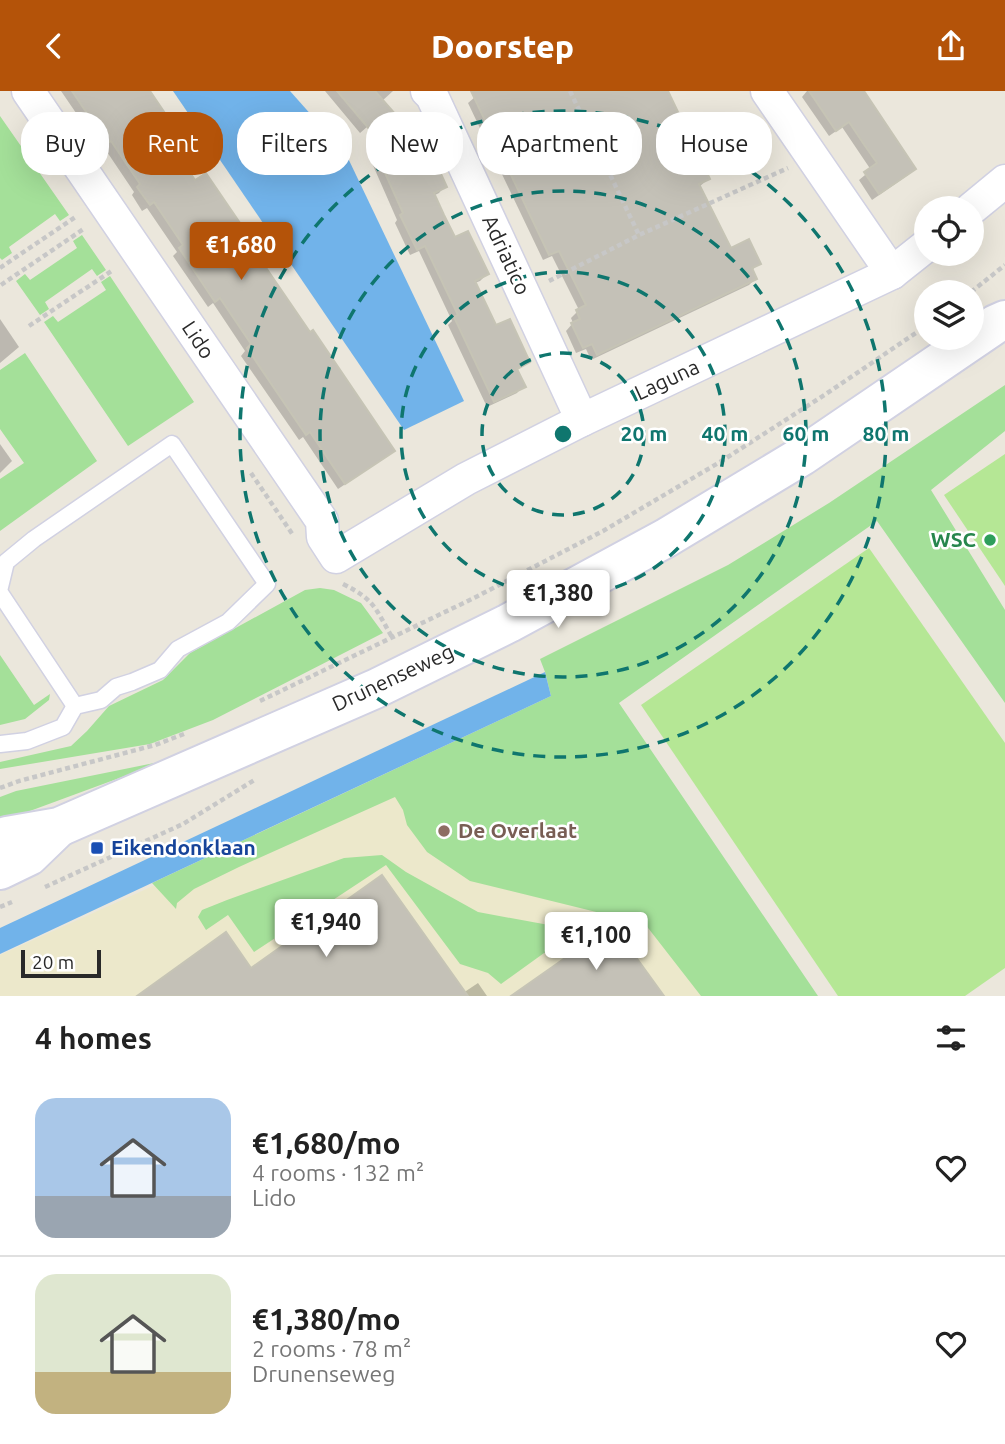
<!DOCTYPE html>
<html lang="en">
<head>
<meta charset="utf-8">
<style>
  body { margin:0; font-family:Ubuntu,sans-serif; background:#f2f2f2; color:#222; height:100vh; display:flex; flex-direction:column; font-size:26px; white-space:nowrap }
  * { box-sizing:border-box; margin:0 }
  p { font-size:23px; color:#767676 }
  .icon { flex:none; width:38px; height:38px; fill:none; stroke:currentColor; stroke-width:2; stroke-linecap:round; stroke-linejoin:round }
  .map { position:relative; height:905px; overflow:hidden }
  .sheet { display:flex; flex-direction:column; background:#fff; flex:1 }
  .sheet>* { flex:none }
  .banner { position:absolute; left:21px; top:21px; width:964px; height:63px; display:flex; gap:14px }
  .fabs { position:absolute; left:914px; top:105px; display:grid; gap:14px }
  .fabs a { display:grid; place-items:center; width:70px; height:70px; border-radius:50%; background:#fff; box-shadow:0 7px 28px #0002; font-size:35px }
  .scale { position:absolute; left:21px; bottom:18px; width:80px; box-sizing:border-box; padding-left:7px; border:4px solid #292929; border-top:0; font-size:19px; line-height:24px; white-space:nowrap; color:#292929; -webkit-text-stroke:5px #fff; paint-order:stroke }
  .price { position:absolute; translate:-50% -60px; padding:0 16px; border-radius:7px; background:#fff; color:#222; font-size:23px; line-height:46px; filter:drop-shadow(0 2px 4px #0008) }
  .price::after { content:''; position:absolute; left:50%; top:42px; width:21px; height:16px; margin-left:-10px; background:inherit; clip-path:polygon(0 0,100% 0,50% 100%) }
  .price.selected { background:#b45309; color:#fff }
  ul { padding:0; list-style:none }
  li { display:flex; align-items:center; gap:21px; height:175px; padding:0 35px }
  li+li { border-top:2px solid #e0e0e0 }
  li span { display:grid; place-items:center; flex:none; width:196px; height:140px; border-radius:21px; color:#555 }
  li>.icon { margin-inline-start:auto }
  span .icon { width:84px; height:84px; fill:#fffc; stroke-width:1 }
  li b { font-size:30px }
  h2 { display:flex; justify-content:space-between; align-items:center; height:84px; padding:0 35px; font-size:30px }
  .pill { padding:0 24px; border-radius:28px; background:#fff; box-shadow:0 7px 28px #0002; font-size:24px; line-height:63px }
  .pill.selected { background:#b45309; color:#fff }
  header { display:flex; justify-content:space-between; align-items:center; height:91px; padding:0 35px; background:#b45309; color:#fff; font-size:32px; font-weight:800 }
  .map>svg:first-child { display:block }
  .education { fill:#ece8cb }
  .green { fill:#a4e099 }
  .pitch { fill:#b5e795 }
  .water { fill:#71b3ea }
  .shadow { fill:#0003 }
  .building { fill:#c4c1b7; stroke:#c6c4b5; stroke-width:2 }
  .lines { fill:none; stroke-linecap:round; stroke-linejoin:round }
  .service-casing { stroke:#d1d1e2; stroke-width:19 }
  .minor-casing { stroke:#d1d1e2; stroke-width:35 }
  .tertiary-casing { stroke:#d1d1e2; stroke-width:42 }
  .path { stroke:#c7c7c7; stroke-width:4.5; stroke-dasharray:5 3.5; stroke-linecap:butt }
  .service { stroke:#fff; stroke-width:16 }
  .minor { stroke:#fff; stroke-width:32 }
  .tertiary { stroke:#fff; stroke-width:38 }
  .ring { fill:none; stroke:#0f766e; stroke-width:3.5; stroke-dasharray:12 9 }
  .leisure-dot { fill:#2e9e5b; stroke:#fff; stroke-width:2.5 }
  .education-dot { fill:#8d6e63; stroke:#fff; stroke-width:2.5 }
  .transit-dot { fill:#1a4fb4; stroke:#fff; stroke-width:2.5 }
  .labels { text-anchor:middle; stroke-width:5; stroke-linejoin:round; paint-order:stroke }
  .street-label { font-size:21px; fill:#292929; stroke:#fff }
  .leisure-label { font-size:21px; font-weight:bold; fill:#27864d; stroke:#fff; text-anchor:end }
  .education-label { font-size:21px; font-weight:bold; fill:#785e54; stroke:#fff; text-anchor:start }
  .transit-label { font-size:21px; font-weight:bold; fill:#164399; stroke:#fff; text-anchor:start }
  .centre { fill:#0f766e; stroke:#fff; stroke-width:3.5 }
  .ring-label { font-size:21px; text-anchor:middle; font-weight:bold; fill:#0f766e; stroke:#fff; stroke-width:5; stroke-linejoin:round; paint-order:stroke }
</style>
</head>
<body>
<header><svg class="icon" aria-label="back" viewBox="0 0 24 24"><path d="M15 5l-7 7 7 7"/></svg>Doorstep<svg class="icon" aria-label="share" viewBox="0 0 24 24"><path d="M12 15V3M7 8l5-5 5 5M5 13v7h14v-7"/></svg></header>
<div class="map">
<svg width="1005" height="905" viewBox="0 0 1005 905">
  <rect width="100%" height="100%" fill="#ebe7dc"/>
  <path class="education" d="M548,617L704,905H0V864Z"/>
  <g class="green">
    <path d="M0,25L69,124L60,130L55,123L9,156L12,162L2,169L0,167Z"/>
    <path d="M82,144L106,179L97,185L92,178L45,211L49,218L40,224L16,190L25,183L30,189L77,157L73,150Z"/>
    <path d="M110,185L194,311L128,355L44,231L53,225L58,231L106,199L101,191Z"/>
    <path d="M25,262L97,370L0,440V388L24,372L0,338V279Z"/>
    <path d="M1005,294V340L931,399L1005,519V612L877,430L619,612L818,905H701L645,833L470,790L427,761L407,734L403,719L395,706L239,776L194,798L177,812L176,818L152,792L551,605L545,581L540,568L728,474L829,412Z"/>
    <path d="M320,497L334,499L361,512L383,542L213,629L150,653L0,678V671L71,655L87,640L109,615L163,589L190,562L305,499Z"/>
    <path d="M0,564L34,614L50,603L49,609L25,628L0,634Z"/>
    <path d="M164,670L152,675L0,731V706L16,700Z"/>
    <path d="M382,764L406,781L478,821L576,839L501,893L488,882L460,873L386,774L254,861L228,824L206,839L198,826L202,819L227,809L344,767Z"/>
  </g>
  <g class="pitch">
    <path d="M1005,363V495L944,404Z"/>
    <path d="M869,457L1005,652V877L965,905H838L641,614Z"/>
  </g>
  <g class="water">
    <path d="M173,0H290L346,63L464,310L404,339Z"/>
    <path d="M545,581L551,605L0,863V837Z"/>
  </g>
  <g class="shadow">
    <path d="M61,0H148L173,37L164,45L195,91L256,166L386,366L338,398L303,346L299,349L241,265L245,260L213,212L208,216L173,165L177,161L147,117L142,120L132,104L134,101L103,55L100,57Z"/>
    <path d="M325,0H393L382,10L381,24L360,42Z"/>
    <path d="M476,0H666L708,88L699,96L730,159L759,173L752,179L755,188L749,194L591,269L586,258L576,262L566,240L573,232L571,227L579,219L552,165L543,169L468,12L475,6Z"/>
    <path d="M807,0H861L914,77L908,84L872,109L859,89L871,79L842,36L829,45L802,6Z"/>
    <path d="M403,40L412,61L445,95L439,102L433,105L454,148L487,183L480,190L475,192L496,236L528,270L516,280L523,295L517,302L487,316L448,234L452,230L419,160L410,164L395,132L397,129L368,63L380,51Z"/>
    <path d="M0,228L19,256L0,272Z"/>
    <path d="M0,353L12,370L0,382Z"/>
    <path d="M251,879L463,902L478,892L487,905H140Z"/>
  </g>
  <g class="building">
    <path d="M72,0H150L175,37L165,44L195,89L206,82L261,163L258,165L310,241L313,239L395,360L345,393L310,341L306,344L295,328L247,257L251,253L220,207L215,211L179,157L183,154L154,111L150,114L137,96L140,93L111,50L107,52Z"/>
    <path d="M337,0H375L397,25L413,59L427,52L447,96L434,102L444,124L455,146L468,140L489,183L475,190L496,234L510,228L530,271L517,278L526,296L494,311L454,226L458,224L425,155L417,159L400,124L403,122L373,55L381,52Z"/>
    <path d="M471,0H668L710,88L699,93L731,157L749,148L761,173L752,177L757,188L597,264L592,253L583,257L571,232L580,228L576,219L586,214L559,160L549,164Z"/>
    <path d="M809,0H864L916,78L879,103L864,81L877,72L863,52L849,31L836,40Z"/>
    <path d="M382,784L468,905H137L226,841L251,877Z"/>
    <path d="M612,833L664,905H511L558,872Z"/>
  </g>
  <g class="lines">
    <g class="service-casing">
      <g id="service">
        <path d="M0,496L6,471L34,448L172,353L267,493L228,531L178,558L160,579L132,591L116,596L101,609L75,615L63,636L27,650L0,653"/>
        <path d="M0,502L75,615"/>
      </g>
    </g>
    <g class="minor-casing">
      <g id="minor">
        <path d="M28,0L322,430L323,446L336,466L466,388L582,329L892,182L926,155"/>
        <path d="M427,0L432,5L582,329"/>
        <path d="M767,0L892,182"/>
        <path d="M971,118L1005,90"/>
      </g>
    </g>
    <g class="tertiary-casing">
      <g id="tertiary">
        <path d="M0,749L7,745L59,736L375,598L509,532L666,447L802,365L996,233L1005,229"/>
        <path d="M0,779L29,765L58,737"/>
      </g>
    </g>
    <g class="path">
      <path d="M570,0L639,144"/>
      <path d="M0,177L77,125"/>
      <path d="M549,190L639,144L788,77"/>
      <path d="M1,194L85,137"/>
      <path d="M971,201L1005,174"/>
      <path d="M29,235L113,179"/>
      <path d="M251,382L293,444"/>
      <path d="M343,493C375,509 375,517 392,546"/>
      <path d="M260,610L474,507L603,440L720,371L826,303L926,235"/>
      <path d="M0,697L19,690L155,654L184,643"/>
      <path d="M45,796L183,733L256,688"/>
      <path d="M0,816L12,811"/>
    </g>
    <use href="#service" class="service"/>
    <use href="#minor" class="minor"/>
    <use href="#tertiary" class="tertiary"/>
  </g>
  <g class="ring">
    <circle cx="563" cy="343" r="81"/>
    <circle cx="563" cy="343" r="162"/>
    <circle cx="563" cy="343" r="243"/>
    <circle cx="563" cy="343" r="323"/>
  </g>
  <circle class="leisure-dot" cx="990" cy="449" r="7"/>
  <circle class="education-dot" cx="444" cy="740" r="7"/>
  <rect class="transit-dot" x="90" y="750" width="14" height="14" rx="3.5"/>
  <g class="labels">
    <g class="street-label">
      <text transform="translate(506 164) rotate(65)" y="7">Adriatico</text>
      <text transform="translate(198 249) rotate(56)" y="7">Lido</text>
      <text transform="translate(667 289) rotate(-25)" y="7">Laguna</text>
      <text transform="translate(393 587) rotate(-25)" y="7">Drunenseweg</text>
    </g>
    <g class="leisure-label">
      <text x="976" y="456">WSC</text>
    </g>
    <g class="education-label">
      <text x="458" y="747">De Overlaat</text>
    </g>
    <g class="transit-label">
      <text x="111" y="764">Eikendonklaan</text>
    </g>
  </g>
  <circle cx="563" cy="343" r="10" class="centre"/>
  <g class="ring-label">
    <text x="644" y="350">20 m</text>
    <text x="725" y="350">40 m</text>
    <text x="806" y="350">60 m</text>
    <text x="886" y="350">80 m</text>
  </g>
</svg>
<div class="fabs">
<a><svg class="icon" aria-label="locate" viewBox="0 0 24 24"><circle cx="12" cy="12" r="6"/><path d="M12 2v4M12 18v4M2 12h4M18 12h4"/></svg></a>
<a><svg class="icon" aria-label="layers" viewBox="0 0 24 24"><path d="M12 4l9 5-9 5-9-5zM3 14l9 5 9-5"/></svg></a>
</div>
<div class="scale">20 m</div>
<b class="price selected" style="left:241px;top:191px">€1,680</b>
<b class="price" style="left:558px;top:539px">€1,380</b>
<b class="price" style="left:326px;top:868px">€1,940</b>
<b class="price" style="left:596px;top:881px">€1,100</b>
<div class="banner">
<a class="pill">Buy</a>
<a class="pill selected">Rent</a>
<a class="pill">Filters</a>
<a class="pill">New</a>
<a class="pill">Apartment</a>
<a class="pill">House</a>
</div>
</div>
<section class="sheet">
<h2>4 homes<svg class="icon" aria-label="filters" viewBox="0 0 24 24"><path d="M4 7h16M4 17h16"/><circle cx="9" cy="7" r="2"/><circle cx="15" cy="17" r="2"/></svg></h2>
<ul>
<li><span style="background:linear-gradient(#a9c7e8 70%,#9aa5b1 0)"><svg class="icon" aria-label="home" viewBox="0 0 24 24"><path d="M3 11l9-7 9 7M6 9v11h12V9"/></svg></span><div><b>€1,680/mo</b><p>4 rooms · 132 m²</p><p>Lido</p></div><svg class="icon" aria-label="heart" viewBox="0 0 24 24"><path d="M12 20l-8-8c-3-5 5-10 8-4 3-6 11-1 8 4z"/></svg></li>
<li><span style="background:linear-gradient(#dfe7d0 70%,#c2b280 0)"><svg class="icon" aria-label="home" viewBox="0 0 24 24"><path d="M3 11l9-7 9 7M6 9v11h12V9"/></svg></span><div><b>€1,380/mo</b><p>2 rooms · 78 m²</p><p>Drunenseweg</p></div><svg class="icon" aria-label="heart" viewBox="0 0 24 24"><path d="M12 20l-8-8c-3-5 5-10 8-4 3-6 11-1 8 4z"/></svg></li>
</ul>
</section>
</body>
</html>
